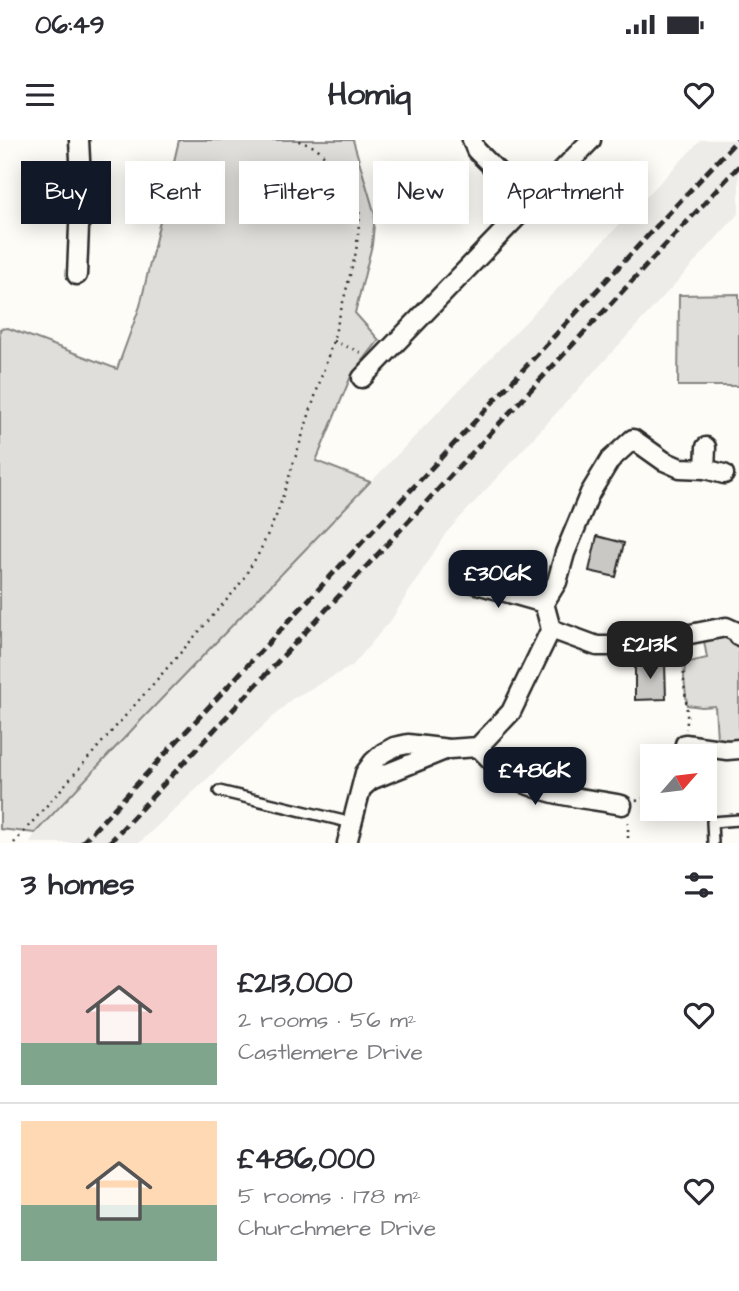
<!DOCTYPE html>
<html lang="en">
<head>
<meta charset="utf-8">
<style>
  body { margin:0; font-family:"Architects Daughter",sans-serif; background:#f2f2f3; color:#2b2b33; height:100vh; display:flex; flex-direction:column; font-size:26px; white-space:nowrap }
  * { box-sizing:border-box; margin:0 }
  p { font-size:23px; color:#7c7c81 }
  .icon { flex:none; width:38px; height:38px; fill:none; stroke:currentColor; stroke-width:2; stroke-linecap:round; stroke-linejoin:round }
  .map { position:relative; height:703px; overflow:hidden }
  .sheet { display:flex; flex-direction:column; background:#fff; flex:1 }
  .sheet>* { flex:none }
  .hud { position:absolute; left:21px; top:21px; width:698px; height:63px; display:flex; gap:14px }
  .needle { width:46px; rotate:62deg }
  .controls { position:absolute; left:640px; top:604px; display:grid; gap:14px }
  .controls a { display:grid; place-items:center; width:77px; height:77px; border-radius:0px; background:#fff; box-shadow:0 4px 18px #0003; font-size:35px }
  .price { position:absolute; translate:-50% -60px; padding:0 16px; border-radius:14px; background:#111827; color:#fff; font-size:23px; line-height:46px; filter:drop-shadow(0 2px 4px #0008) }
  .price::after { content:''; position:absolute; left:50%; top:42px; width:21px; height:16px; margin-left:-10px; background:inherit; clip-path:polygon(0 0,100% 0,50% 100%) }
  .price.current { background:#222; color:#fff }
  ul { padding:0; list-style:none }
  li { display:flex; align-items:center; gap:21px; height:175px; padding:0 21px }
  li+li { border-top:2px solid #e1e1e2 }
  li span { display:grid; place-items:center; flex:none; width:196px; height:140px; border-radius:0px; color:#555 }
  li>.icon { margin-inline-start:auto }
  span .icon { width:84px; height:84px; fill:#fffc; stroke-width:1 }
  li b { font-size:30px }
  h2 { display:flex; justify-content:space-between; align-items:center; height:84px; padding:0 21px; font-size:30px }
  .pill { padding:0 24px; border-radius:0px; background:#fff; box-shadow:0 4px 18px #0003; font-size:24px; line-height:63px }
  .pill.current { background:#111827; color:#fff }
  .status { display:flex; justify-content:space-between; align-items:center; height:49px; padding:0 35px; background:#fff; direction:ltr }
  .status svg { height:19px; fill:currentColor }
  header { display:flex; justify-content:space-between; align-items:center; height:91px; padding:0 21px; background:#fff; font-size:32px; font-weight:800 }
  .map>svg:first-child { display:block }
  .built { fill:#edece8 }
  .green { fill:#dfdeda; stroke:#858482; stroke-width:2 }
  .building { fill:#c9c8c4; stroke:#2b2b2b; stroke-width:2 }
  .lines { fill:none; stroke-linecap:round; stroke-linejoin:round }
  .lane-casing { stroke:#2b2b2b; stroke-width:14 }
  .street-casing { stroke:#2b2b2b; stroke-width:23 }
  .path { stroke:#2b2b2b; stroke-width:2.5; stroke-dasharray:2 5; stroke-linecap:butt }
  .lane { stroke:#fdfcf7; stroke-width:9 }
  .street { stroke:#fdfcf7; stroke-width:18 }
  .rail { stroke:#2b2b2b; stroke-width:5; stroke-dasharray:10 5; stroke-linecap:butt }
</style>
</head>
<body>
<div class="status"><b>06:49</b><svg viewBox="0 0 49 12"><path d="M0 12V9h3v3zM5 12V6h3v6zM10 12V3h3v9zM15 12V0h3v12zM26 1h20v11H26zM47 4h2v5h-2z"/></svg></div>
<header><svg class="icon" aria-label="menu" viewBox="0 0 24 24"><path d="M4 6h16M4 12h16M4 18h16"/></svg>Homiq<svg class="icon" aria-label="heart" viewBox="0 0 24 24"><path d="M12 20l-8-8c-3-5 5-10 8-4 3-6 11-1 8 4z"/></svg></header>
<div class="map">
<svg width="739" height="703" viewBox="0 0 739 703">
  <rect width="100%" height="100%" fill="#fdfcf7"/>
  <filter id="ink" filterUnits="userSpaceOnUse"><feTurbulence type="fractalNoise" baseFrequency=".0143" numOctaves="2"/><feDisplacementMap in="SourceGraphic" scale="14" xChannelSelector="R" yChannelSelector="G"/><feConvolveMatrix kernelMatrix="1 2 1 2 8 2 1 2 1" color-interpolation-filters="sRGB"/></filter>
  <g filter="url(#ink)">
    <path class="built" d="M701,0H739V73L685,133L446,393L391,480L352,526L292,559L139,703H30L35,693L146,575Z"/>
    <g class="green">
      <path d="M179,0H353L375,75L372,105L355,173L379,200L351,236L316,321L370,342L146,575L35,693L0,689V189L8,188L117,229L140,166Z"/>
      <path d="M739,154V246H678L679,155Z"/>
      <path d="M713,489L739,496V609L727,610L717,598L715,566L702,567L687,565L684,538L685,523L707,518L704,501Z"/>
    </g>
    <g class="building">
      <path d="M597,396L624,403L616,437L589,431Z"/>
      <path d="M665,522L666,559L635,560V523Z"/>
    </g>
    <g class="lines">
      <g class="lane-casing">
        <g id="lane">
          <path d="M219,651L352,683"/>
          <path d="M713,703L712,682L739,680"/>
        </g>
      </g>
      <g class="street-casing">
        <g id="street">
          <path d="M472,0L476,10L529,63"/>
          <path d="M77,135L81,39L79,0"/>
          <path d="M362,238L591,0"/>
          <path d="M705,329L706,307"/>
          <path d="M463,440L544,463"/>
          <path d="M551,489L597,506H629L726,487L737,492L739,496"/>
          <path d="M685,604L727,610L739,609"/>
          <path d="M478,607C488,617 498,629 511,636C543,656 585,658 622,665"/>
          <path d="M363,647L371,640L445,610"/>
          <path d="M347,703L365,633L373,622L383,613L394,607L408,604L449,609L478,607L511,572L551,489L544,463L557,442L565,413L590,353L610,320L633,299L664,321L680,328L705,329L724,334"/>
        </g>
      </g>
      <g class="path">
        <path d="M333,201L362,213"/>
        <path d="M683,512C685,522 683,531 684,541C685,557 689,573 686,589"/>
        <path d="M636,661L653,654"/>
        <path d="M628,682V703"/>
        <path d="M14,703L238,447L259,413L277,374L333,201L356,112L360,75L348,42L317,8L296,0"/>
      </g>
      <use href="#lane" class="lane"/>
      <use href="#street" class="street"/>
      <g class="rail">
        <path d="M82,703L737,0"/>
        <path d="M109,703L739,26"/>
      </g>
    </g>
  </g>
</svg>
<div class="controls">
<a><svg class="needle" viewBox="-14 -14 28 28"><path d="M0-13l5 13h-10z" fill="#e53935"/><path d="M0 13l5-13h-10z" fill="#7c7c81"/></svg></a>
</div>
<b class="price" style="left:498px;top:470px">£306K</b>
<b class="price current" style="left:650px;top:541px">£213K</b>
<b class="price" style="left:535px;top:667px">£486K</b>
<div class="hud">
<a class="pill current">Buy</a>
<a class="pill">Rent</a>
<a class="pill">Filters</a>
<a class="pill">New</a>
<a class="pill">Apartment</a>
</div>
</div>
<section class="sheet">
<h2>3 homes<svg class="icon" aria-label="filters" viewBox="0 0 24 24"><path d="M4 7h16M4 17h16"/><circle cx="9" cy="7" r="2"/><circle cx="15" cy="17" r="2"/></svg></h2>
<ul>
<li><span style="background:linear-gradient(#f6c9c9 70%,#7fa58c 0)"><svg class="icon" aria-label="home" viewBox="0 0 24 24"><path d="M3 11l9-7 9 7M6 9v11h12V9"/></svg></span><div><b>£213,000</b><p>2 rooms · 56 m²</p><p>Castlemere Drive</p></div><svg class="icon" aria-label="heart" viewBox="0 0 24 24"><path d="M12 20l-8-8c-3-5 5-10 8-4 3-6 11-1 8 4z"/></svg></li>
<li><span style="background:linear-gradient(#ffd9b3 60%,#7fa58c 0)"><svg class="icon" aria-label="home" viewBox="0 0 24 24"><path d="M3 11l9-7 9 7M6 9v11h12V9"/></svg></span><div><b>£486,000</b><p>5 rooms · 178 m²</p><p>Churchmere Drive</p></div><svg class="icon" aria-label="heart" viewBox="0 0 24 24"><path d="M12 20l-8-8c-3-5 5-10 8-4 3-6 11-1 8 4z"/></svg></li>
</ul>
</section>
</body>
</html>
